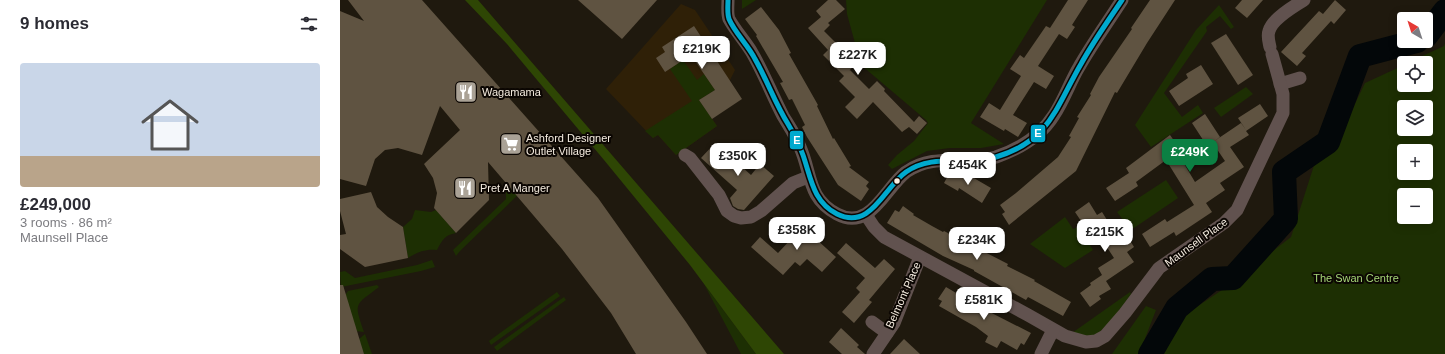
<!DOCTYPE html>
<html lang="en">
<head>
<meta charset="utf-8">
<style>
  body { margin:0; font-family:Helvetica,sans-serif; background:#f7f7f7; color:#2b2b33; height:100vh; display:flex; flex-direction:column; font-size:15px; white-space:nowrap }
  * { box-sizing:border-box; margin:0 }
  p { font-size:13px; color:#7c7c81 }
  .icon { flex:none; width:22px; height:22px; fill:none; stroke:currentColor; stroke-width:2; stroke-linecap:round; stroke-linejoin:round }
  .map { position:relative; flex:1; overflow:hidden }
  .drawer { display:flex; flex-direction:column; background:#fff; width:340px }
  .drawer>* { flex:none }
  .needle { width:26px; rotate:321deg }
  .tools { position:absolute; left:1057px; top:12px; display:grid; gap:8px }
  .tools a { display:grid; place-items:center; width:36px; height:36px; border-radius:4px; background:#fff; box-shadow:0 2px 10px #0003; font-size:20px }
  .price { position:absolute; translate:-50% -34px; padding:0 9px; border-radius:8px; background:#fff; color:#222; font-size:13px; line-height:26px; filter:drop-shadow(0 1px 2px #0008) }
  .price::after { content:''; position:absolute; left:50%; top:24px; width:12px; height:9px; margin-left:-6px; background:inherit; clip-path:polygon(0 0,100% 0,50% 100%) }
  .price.active { background:#0b8043; color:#fff }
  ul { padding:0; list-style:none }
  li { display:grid; align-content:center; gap:8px; height:212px; padding:0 20px }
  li+li { border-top:1px solid #e1e1e2 }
  li span { display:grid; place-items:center; height:124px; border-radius:4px; color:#555 }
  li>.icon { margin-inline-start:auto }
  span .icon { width:72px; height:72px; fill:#fffc; stroke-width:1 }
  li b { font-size:17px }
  h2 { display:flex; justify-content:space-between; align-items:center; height:48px; padding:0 20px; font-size:17px }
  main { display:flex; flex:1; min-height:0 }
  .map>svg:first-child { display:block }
  .built { fill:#2f2007 }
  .green { fill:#1d2f03; fill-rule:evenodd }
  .forest { fill:#2e4604 }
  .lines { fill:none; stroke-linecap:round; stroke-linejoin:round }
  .river { stroke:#030709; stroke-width:24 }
  .building { fill:#5f5341 }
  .minor { stroke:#61524f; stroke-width:13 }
  .bus-1-casing { stroke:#0b0602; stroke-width:8 }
  .bus-1 { stroke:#00a9ce; stroke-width:5 }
  .bus-dot { fill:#f5ece0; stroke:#0b0602; stroke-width:1.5 }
  .labels { text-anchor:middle; stroke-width:4; stroke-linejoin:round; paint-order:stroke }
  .poi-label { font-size:11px; fill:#f5ece0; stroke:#0b0602; text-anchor:start }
  .street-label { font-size:11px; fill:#f5ece0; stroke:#0b0602 }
  .park-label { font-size:11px; fill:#a6d577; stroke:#0b0602 }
  .line-badge { stroke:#0b0602; stroke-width:1.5 }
  .badge-label { font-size:11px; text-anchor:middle; font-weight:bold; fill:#fff }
</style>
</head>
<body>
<main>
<section class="drawer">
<h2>9 homes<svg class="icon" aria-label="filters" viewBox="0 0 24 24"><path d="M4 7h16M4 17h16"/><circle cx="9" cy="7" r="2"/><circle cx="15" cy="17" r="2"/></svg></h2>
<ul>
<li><span style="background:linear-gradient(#c9d6e8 75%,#b9a48a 0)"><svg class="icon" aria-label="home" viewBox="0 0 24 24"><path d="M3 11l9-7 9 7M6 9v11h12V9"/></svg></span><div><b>£249,000</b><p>3 rooms · 86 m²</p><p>Maunsell Place</p></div></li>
</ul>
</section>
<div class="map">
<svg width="1105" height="354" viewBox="0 0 1105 354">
  <rect width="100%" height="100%" fill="#1f190e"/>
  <path class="built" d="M341,4L355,10L395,70L390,80L359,100L377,126L336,155L318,135L313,138L266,89Z"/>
  <g class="green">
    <path d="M402,0H416L402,9Z"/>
    <path d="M506,0H707L631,123L664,144L641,148H610L587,151L552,169L548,165L557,155L574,141L588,123L586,120L521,65L507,14Z"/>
    <path d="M879,5L894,27L891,29L880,16L866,27L867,31L824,93L842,117L858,105L863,113L811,147L795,125L856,30Z"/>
    <path d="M1105,43V354H824L843,316L888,286L951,237L977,156L999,137L1025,83L1064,65V85H1086V63H1067L1104,46ZM1064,107H1086V129H1064ZM1064,151H1086V173H1064ZM1064,195H1086V217H1064Z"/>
    <path d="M343,60L357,80L364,74L375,90L359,100L377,126L336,155L318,135L313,138L305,131L352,101L330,69Z"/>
    <path d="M906,87L913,94L881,117L874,108Z"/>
    <path d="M826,180L838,198L794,228H789L777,212Z"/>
    <path d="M172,181L181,192L120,251L116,256L113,250L166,199V187Z"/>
    <path d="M75,210L91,212L96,210L116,233C105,235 102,240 97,250C85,249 78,252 68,258L63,227L72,219Z"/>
    <path d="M725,217L733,229L739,227L753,250L725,268L690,244Z"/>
    <path d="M92,260L95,267L81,271L1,287L0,272L5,271L15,278L77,265Z"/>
    <path d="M364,284L416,354H401Z"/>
    <path d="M37,285L39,287C14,306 14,302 24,332L15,331L4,297L8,291Z"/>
    <path d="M217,292L220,296L151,345L149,341Z"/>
    <path d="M790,292L791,294C783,305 761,338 747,338C742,337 736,334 732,333Z"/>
    <path d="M224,297L226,300L157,351L154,347Z"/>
    <path d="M806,306L816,310L799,354H772Z"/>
    <path d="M25,334L32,354H23L18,340Z"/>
  </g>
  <path class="forest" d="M125,0H138L444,354H416L350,265L264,160L167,44Z"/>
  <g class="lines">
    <g class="river">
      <path d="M1086,36L1105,11"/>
      <path d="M810,354L837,308L872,279L893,278L946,219L944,172L988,142L1020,56L1077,41"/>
    </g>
  </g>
  <g class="building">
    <path d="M8,0H82L258,198L346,322L367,354H296L271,313L222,249L148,162L149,200L116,233L94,208L97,193L93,178L84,164L120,130L100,106L82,155L58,148L45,150L35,159L26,186L0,179V11L24,21Z"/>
    <path d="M238,0H317L282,39Z"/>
    <path d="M488,0H496L505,9L488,23L490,25L484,31L516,63L509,71L510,70L529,89L537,81L545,89L544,91L574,122L579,116L587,123L577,134L569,127L562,132L533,102L517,119L505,107L515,97L499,81L504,76L483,55L488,50L468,28L481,17L476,11Z"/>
    <path d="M728,0H748L732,25L735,27L727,39L719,34L698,66L714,76L706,89L694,82L673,115L687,123L678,137L665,129L664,131L640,117L649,103L660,110L681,76L670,69L680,55L684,58L706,26L710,28Z"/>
    <path d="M810,0H835L807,43L777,93L775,92L736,171L669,225L662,214L665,212L660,205L676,193L718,157L731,137L729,136L739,118L737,117L751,95L750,94L759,77L792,29L791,28Z"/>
    <path d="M902,0H923L907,18L895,8Z"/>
    <path d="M995,0L1006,10L994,24L991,21L962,53L966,56L957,66L941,52L979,11L983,14Z"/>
    <path d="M421,7L439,30L451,53L449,54L478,105L477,106L493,139L494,138L511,166L509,167L529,182L526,186L529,189L521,201L498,185L467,137L462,127L465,125L452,99L449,100L440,83L443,82L416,36L417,35L405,19Z"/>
    <path d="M354,26L402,99L372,119L359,100L375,90L351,55L325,72L316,58L325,52L322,47Z"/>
    <path d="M886,34L913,75L898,85L871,43Z"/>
    <path d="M861,65L873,84L839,106L829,91L848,78L846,74Z"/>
    <path d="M920,104L928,116L906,131L909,135L890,147L904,167L880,183L885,190L866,203L872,212L836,236L834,232L810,247L802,234L825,219L827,222L854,205L826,160L796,182L798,186L775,201L766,188L789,173L786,168L830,135L847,159L843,162L855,182L885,161L872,142L867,146L852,123L865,114L880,137L873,142L901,123L906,130L898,118Z"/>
    <path d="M375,143L411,175L420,164L434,176L404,210L398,209L393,206L390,198L397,190L361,158Z"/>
    <path d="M611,170L625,178L627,174L651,188L642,203L619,188L618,191L604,183Z"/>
    <path d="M31,192L37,207L48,217L63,227L68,258L25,267L0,249V235L6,234L0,211V199Z"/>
    <path d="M749,202L757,215L762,212L779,239L786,234L794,247L787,252L794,262L766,281L771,289L759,296L761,299L750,307L740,293L751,285L750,283L762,275L758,268L774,258L749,220L743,224L735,212Z"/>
    <path d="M563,206L574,214L573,215L592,226L603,232L604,231L668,264L667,266L695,280L694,281L731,302L723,316L688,297L686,300L634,271V270L603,256L547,223L555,210L559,212Z"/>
    <path d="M467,222L480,234L476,239L496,257L482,272L467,259L460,266L455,262L443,275L411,247L420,237L438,253Z"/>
    <path d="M506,243L535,268L544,259L555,269L529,300L532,302L514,323L502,312L520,292L516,288L525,278L497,253Z"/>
    <path d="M0,285H3L24,354H0Z"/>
    <path d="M606,287L638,306L691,333L684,345L681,343L677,350L661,341L657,348L645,342L648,336L636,327L599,306L602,301L598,299Z"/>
    <path d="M501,328L519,345L517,347L525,354H502L489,342Z"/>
    <path d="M564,339L580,354H550Z"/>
  </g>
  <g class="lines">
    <g class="minor">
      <path d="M388,0C388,6 387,14 389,19C395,30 404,40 411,51C423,71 432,95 443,116C449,126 456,136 460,147C472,174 467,198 497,214C530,232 545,188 566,172C596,151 625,167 656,157C679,149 701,136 714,115C724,100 730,82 739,67C752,44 768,22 782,0"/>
      <path d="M930,47C929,42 927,36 929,31C932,19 954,6 964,0"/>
      <path d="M940,84L960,78"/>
      <path d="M345,155L350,158L379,195L387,211L394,216L401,218L411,217L421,211L453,183L468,177"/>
      <path d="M526,215L534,227L544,237L688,315L725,336L746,342L756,341L765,336L785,313L819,268L884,223L897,210L943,113V94L932,54"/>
      <path d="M532,322L547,333"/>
      <path d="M533,354L554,323L580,257"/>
      <path d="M701,354L713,330"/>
    </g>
    <g class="bus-1-casing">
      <path id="bus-1" d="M388,0C388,6 387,13 389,19C395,33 408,45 415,59C427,80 435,103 448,124C454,134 459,144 463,155C471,178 473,202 497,214C531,231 544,187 566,172C593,153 626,166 656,157C710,141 716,107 741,64C753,42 768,21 782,0"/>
    </g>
    <use href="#bus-1" class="bus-1"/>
  </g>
  <defs>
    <g id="restaurant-square" transform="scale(1.15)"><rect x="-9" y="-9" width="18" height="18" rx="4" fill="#aaa296" stroke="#0b0602"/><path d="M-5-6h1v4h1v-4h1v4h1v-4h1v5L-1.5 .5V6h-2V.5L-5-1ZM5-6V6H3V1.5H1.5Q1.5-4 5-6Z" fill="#fff"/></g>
    <g id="supermarket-square" transform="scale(1.15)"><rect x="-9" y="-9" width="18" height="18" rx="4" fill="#aaa296" stroke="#0b0602"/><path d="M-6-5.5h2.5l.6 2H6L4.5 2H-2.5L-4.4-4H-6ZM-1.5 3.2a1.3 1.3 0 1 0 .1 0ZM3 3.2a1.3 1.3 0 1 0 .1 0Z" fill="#fff"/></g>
  </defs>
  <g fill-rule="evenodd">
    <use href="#restaurant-square" x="126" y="92"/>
    <use href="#supermarket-square" x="171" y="144"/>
    <use href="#restaurant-square" x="125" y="188"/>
  </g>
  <circle class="bus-dot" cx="557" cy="181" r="3.5"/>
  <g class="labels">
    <g class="poi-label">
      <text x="142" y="96">Wagamama</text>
      <text x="186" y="142">Ashford Designer<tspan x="186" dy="13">Outlet Village</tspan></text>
      <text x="140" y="192">Pret A Manger</text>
    </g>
    <g class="street-label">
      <text transform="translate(856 242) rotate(-36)" y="4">Maunsell Place</text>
      <text transform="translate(563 295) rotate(-66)" y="4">Belmont Place</text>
    </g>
    <g class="park-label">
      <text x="1016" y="282">The Swan Centre</text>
    </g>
  </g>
  <g class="line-badge">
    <rect x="690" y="124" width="16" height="19" rx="4" fill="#00a9ce"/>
    <rect x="449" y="130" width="15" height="20" rx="4" fill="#00a9ce"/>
  </g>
  <g class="badge-label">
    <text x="698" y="137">E</text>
    <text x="457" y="144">E</text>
  </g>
</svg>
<div class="tools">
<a><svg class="needle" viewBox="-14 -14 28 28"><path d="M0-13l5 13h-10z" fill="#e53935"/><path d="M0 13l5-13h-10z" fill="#7c7c81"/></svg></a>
<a><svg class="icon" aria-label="locate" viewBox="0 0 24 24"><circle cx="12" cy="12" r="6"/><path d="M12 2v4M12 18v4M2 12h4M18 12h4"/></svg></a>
<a><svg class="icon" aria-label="layers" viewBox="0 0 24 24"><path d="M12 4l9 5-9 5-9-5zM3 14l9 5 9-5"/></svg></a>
<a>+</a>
<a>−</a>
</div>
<b class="price" style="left:362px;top:70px">£219K</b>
<b class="price" style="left:518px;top:76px">£227K</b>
<b class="price active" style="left:850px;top:173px">£249K</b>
<b class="price" style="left:398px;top:177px">£350K</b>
<b class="price" style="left:628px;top:186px">£454K</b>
<b class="price" style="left:457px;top:251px">£358K</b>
<b class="price" style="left:765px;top:253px">£215K</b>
<b class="price" style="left:637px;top:261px">£234K</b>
<b class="price" style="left:644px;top:321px">£581K</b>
</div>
</main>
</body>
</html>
